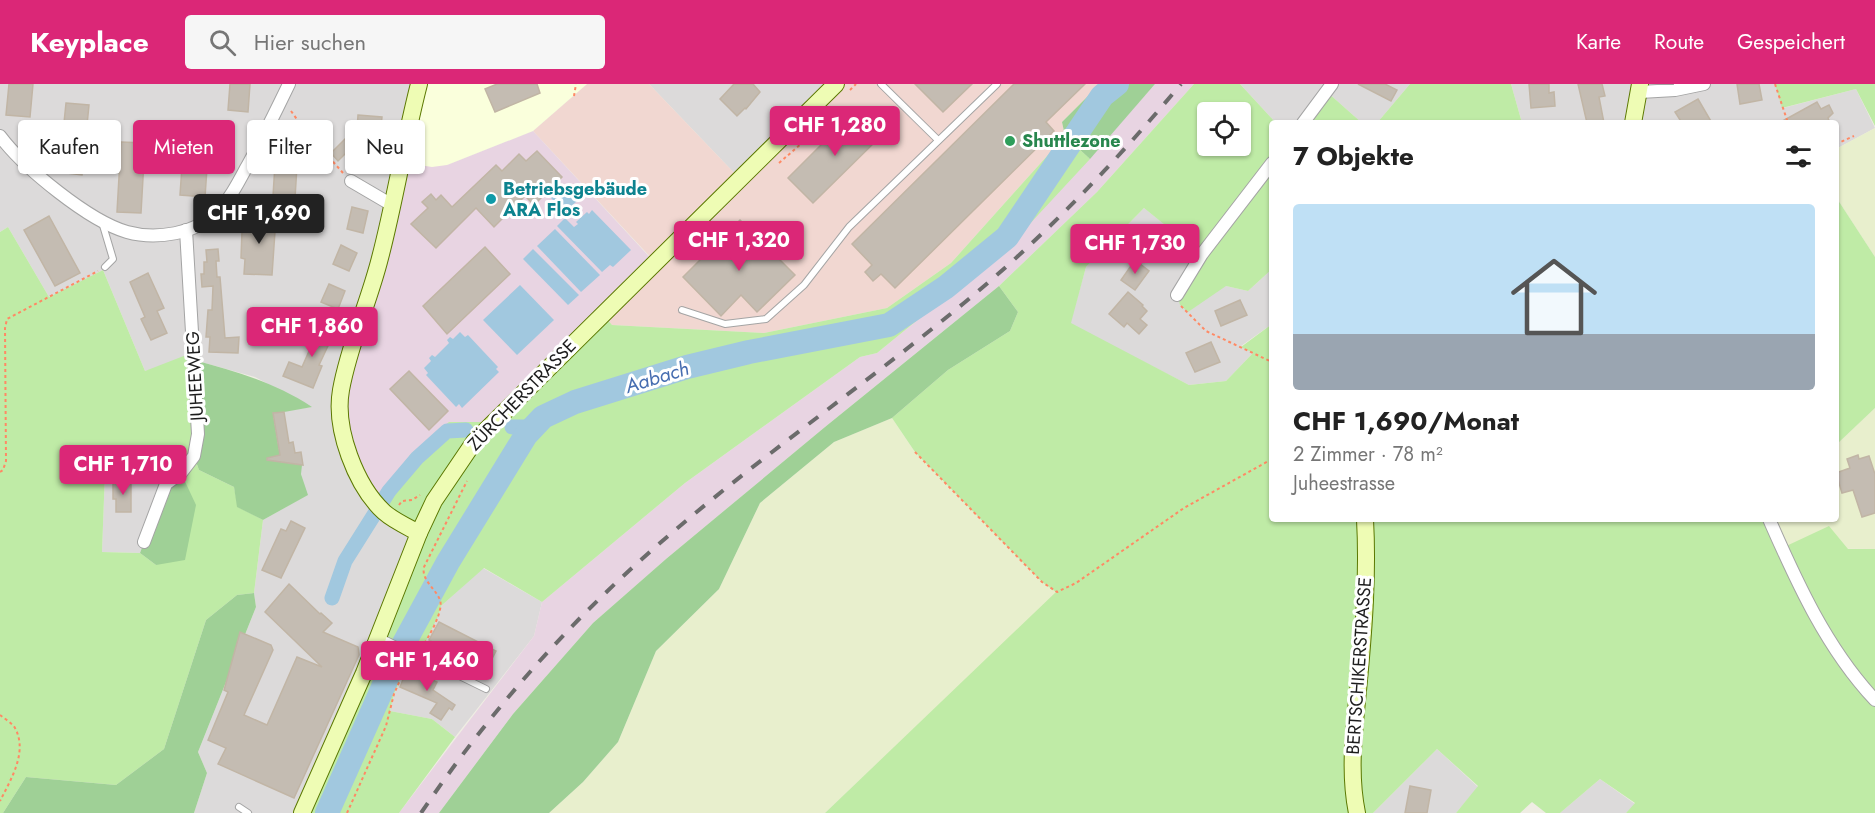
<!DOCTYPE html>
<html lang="de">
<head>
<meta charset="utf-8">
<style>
  body { margin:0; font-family:Jost,sans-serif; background:#f6f6f6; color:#222; height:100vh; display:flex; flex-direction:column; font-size:22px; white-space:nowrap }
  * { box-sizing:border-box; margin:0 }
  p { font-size:20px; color:#767676 }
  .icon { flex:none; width:33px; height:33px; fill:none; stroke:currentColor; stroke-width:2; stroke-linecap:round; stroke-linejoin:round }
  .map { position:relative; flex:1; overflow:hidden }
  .panel { position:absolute; left:1269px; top:36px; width:570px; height:402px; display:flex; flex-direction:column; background:#fff; border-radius:6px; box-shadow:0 2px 4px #0004 }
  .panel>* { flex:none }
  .banner { position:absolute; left:18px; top:36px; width:570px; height:54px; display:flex; gap:12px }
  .fabs { position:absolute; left:1197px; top:18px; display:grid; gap:12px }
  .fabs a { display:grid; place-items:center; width:54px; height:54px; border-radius:6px; background:#fff; box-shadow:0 2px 4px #0004; font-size:30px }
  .price { position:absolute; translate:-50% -51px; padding:0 14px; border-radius:6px; background:#db2777; color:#fff; font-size:20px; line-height:39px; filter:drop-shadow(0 2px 3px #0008) }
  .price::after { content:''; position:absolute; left:50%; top:36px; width:18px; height:14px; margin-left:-9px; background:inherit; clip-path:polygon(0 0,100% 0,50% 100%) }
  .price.current { background:#222; color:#fff }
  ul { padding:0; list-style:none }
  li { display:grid; align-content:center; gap:12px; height:318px; padding:0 24px }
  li+li { border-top:2px solid #e0e0e0 }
  li span { display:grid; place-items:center; height:186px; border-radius:6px; color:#555 }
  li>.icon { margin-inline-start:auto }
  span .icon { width:108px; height:108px; fill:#fffc; stroke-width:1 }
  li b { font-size:26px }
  h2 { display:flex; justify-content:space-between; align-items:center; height:72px; padding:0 24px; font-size:26px }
  .pill { padding:0 21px; border-radius:6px; background:#fff; box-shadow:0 2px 4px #0004; font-size:21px; line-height:54px }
  .pill.current { background:#db2777; color:#fff }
  header { display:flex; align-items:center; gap:36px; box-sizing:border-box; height:84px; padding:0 30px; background:#db2777; color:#fff }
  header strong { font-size:28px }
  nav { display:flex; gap:33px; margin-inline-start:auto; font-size:21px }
  .search { width:420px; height:54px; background:#f6f6f6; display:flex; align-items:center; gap:15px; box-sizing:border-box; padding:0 21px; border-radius:6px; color:#767676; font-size:22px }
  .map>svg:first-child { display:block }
  .residential { fill:#dcdada }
  .commercial { fill:#f1d7d1 }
  .industrial { fill:#e8d4e2 }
  .education { fill:#faffdc }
  .farmland { fill:#e8efcd }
  .grass { fill:#bfeba6; fill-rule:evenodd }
  .forest { fill:#9fd096 }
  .water { fill:#a1c8df }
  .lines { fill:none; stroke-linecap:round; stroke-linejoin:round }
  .canal { stroke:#a1c8df; stroke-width:15 }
  .river { stroke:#a1c8df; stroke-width:24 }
  .building { fill:#c4bcb2; stroke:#c1b5a5; stroke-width:1.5 }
  .lane-casing { stroke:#a4a4a4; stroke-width:8 }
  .street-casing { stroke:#a4a4a4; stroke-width:14 }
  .secondary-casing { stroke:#5b7801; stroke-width:18 }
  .path { stroke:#ff8964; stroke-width:2; stroke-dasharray:3 3; stroke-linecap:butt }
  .lane { stroke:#fff; stroke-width:6 }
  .street { stroke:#fff; stroke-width:12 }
  .secondary { stroke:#eefcb4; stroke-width:16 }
  .rail { stroke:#6b6b6b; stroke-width:4; stroke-dasharray:12 12; stroke-linecap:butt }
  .leisure-dot { fill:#2e9e5b; stroke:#fff; stroke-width:2 }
  .culture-dot { fill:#0f9aa8; stroke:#fff; stroke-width:2 }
  .labels { text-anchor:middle; stroke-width:6; stroke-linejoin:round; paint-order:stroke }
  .leisure-label { font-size:18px; font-weight:bold; fill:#27864d; stroke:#fff; text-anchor:start }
  .culture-label { font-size:18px; font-weight:bold; fill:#0d838f; stroke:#fff; text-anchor:start }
  .street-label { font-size:18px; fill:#1d1d1d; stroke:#fff }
  .water-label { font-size:20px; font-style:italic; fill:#466db0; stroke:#fff }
</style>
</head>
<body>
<header>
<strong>Keyplace</strong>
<div class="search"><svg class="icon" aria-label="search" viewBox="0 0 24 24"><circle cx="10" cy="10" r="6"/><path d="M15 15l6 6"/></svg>Hier suchen</div>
<nav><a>Karte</a><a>Route</a><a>Gespeichert</a></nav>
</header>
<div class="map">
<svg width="1875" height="729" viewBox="0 0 1875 729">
  <rect width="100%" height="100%" fill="#efede3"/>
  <g class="residential">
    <path d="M0,0H587L533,47L447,81L419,449L302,729H194L207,689L198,668L256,523L254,509L263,436L307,411L301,390L281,378L273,329L311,323L255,293L194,276L145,287L103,186L49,213L8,143L0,148Z"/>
    <path d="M649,0H836L740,95Z"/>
    <path d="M1240,0H1410L1377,39H1362L1327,8L1303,39H1276Z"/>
    <path d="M1511,0H1775L1783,24L1856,5L1875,44L1836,65V39H1522Z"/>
    <path d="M1144,124L1202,170L1226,202L1248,207L1272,185V240L1241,262L1253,269L1226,297L1189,301L1070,240L1086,183Z"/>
    <path d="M105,387L181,389L166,401L140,469L102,468Z"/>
    <path d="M483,484L542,518L534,552L455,653L432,635L390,627L394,610L409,575L439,530L441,522Z"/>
    <path d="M1437,665L1478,703L1456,729H1373Z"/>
    <path d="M1600,695L1635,720L1626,729H1560Z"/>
  </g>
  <path class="commercial" d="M587,0H649L740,95L836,0H1100L1062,38L1065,52L951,179L887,224L764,249L612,241L602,229L655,178L533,47Z"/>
  <g class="industrial">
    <path d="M1155,0H1194L1097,108L999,202L825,343L666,475L593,539L513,630L439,729H399L534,552L542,518L685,399L860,273L877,269L1012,159Z"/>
    <path d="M533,47L655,179L494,339L411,370L374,417L344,350L352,267L400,78L447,81Z"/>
  </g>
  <path class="education" d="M419,0H587L533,47L447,81L432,83L400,78Z"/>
  <g class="farmland">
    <path d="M1875,44V173L1836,113V65Z"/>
    <path d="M1875,324V465L1782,464L1769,435H1836V361Z"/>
    <path d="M892,334L915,368L1042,498L1057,508L825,729H549L583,698L618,658L656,567L719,505L760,419L834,358Z"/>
  </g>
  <g class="grass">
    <path d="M1194,0H1240L1276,39H1272V185L1248,207L1226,202L1188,228L1180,221L1177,211L1201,170L1144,124L1086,183L1071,239L1189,301L1226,297L1253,269L1241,263L1272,240V435H1769L1782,464L1829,442L1848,465H1875V729H1626L1635,719L1600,695L1560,729H1546L1532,718L1520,729H1456L1478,702L1437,665L1373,729H825L1056,508L1042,498L915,368L892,334L948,286L1010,247L1018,228L999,202L1097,108ZM1208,28H1240V62H1208Z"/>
    <path d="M1410,0H1511L1522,39H1377Z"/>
    <path d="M1775,0H1875V42L1856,5L1782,24Z"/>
    <path d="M1327,8L1362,39H1303Z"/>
    <path d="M1065,52L1090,75L1012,159L877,269L860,273L685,399L542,518L484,484L441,522L439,530L425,559L409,575L394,610L390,627L432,635L455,653L399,729H302L419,449L374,417L411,370L449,338H494L602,229L612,241L764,249L887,224L951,179Z"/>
    <path d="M1836,113L1875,173V324L1836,361Z"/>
    <path d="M8,143L49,213L103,186L145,287L194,268V372L199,386L234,403L238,423L263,436L254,509L237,511L206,536L164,665L116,701L26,693L3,729H0V148ZM105,388L181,389L156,481L140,469L102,468Z"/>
  </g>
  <g class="forest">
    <path d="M1100,0H1155L1090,75L1065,52L1062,38Z"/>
    <path d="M999,202L1018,228L1010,247L948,286L892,334L834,358L760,419L719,505L656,567L618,658L583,698L549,729H439L513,630L593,539L666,475L825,343Z"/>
    <path d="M194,276C237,288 274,298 312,323L273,330L281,378L302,381L301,390L308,411L263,436L237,423L234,403L199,386L194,372Z"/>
    <path d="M181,389L196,421L185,476L156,481L140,469L166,400Z"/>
    <path d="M254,509L256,523L198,668L207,689L194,729H3L26,693L116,701L164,665L206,536L237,511Z"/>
  </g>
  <g class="water">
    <path d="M558,97L577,117L565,128L546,109Z"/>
    <path d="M592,126L631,166L613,183L610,181L602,188L557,142L565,134L574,143L578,140L576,138L587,128L589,130Z"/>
    <path d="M555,145L600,191L581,208L537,162Z"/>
    <path d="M533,165L579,211L568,221L523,175Z"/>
    <path d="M520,201L554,236L517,271L483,236Z"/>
    <path d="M460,248L465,253L468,251L498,283L496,285L499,288L462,324L459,320L456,323L426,291L428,289L424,284L431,277L429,274L432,271L435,273L449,259L447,256L450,253L453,255Z"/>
  </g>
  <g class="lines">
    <g class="canal">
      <path d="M512,343H532"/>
      <path d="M332,514L345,477L389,407L417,374L447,347L466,346"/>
    </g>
    <path class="river" d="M327,729L396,574L448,478L526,351L543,333L575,318L687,283L749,268L889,241L946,203L1007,153L1102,12L1117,0"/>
  </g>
  <g class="building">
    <path d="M9,0H33L30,33L6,31Z"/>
    <path d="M230,0H250L248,28L228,26Z"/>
    <path d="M497,0H537L540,9L495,28L485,5Z"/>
    <path d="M734,0H753L760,8L746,25L745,24L737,32L720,15Z"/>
    <path d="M915,0H972L943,28Z"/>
    <path d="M1014,0H1085L1046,38L1054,47L895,204L881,190L873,197L865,188L872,181L852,160Z"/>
    <path d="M1358,0H1385L1397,6L1391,17Z"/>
    <path d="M1529,0H1549V9L1554,8L1555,22L1531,24Z"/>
    <path d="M1578,0H1602L1605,12L1599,13L1604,39H1587Z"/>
    <path d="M1737,0H1759L1762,16L1740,20Z"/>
    <path d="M1698,15L1712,39H1682L1675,28Z"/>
    <path d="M1817,18L1821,25L1829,21L1833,29L1828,34L1830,39H1779Z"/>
    <path d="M66,19L89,21L82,91L59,88Z"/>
    <path d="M856,26L881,52L813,119L788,94Z"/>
    <path d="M358,31L382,33L380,51L372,58L377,63L376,69L363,82L348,67L338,77L331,69L350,50L351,45L357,46Z"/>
    <path d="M185,39L210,41L205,113L180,111Z"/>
    <path d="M121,58L145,59L141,129L117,128Z"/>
    <path d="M276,64L298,66L295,114L273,112Z"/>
    <path d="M537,67L562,93L534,121L525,112L494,143L476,124L436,164L411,140L428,124L422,118L431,110L436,116L441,111L452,123L496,81L502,87L519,70L526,77Z"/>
    <path d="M352,123L368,127L363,149L347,145Z"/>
    <path d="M247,131L276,133L272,191L244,190L245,175L241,174L242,147L246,148Z"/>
    <path d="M49,132L80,189L55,202L24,146Z"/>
    <path d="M740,136L795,191L757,228L741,211L721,232L683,193Z"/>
    <path d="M341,161L357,169L349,187L333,180Z"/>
    <path d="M485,163L510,190L447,250L423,222Z"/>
    <path d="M218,165L219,177H216L217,193H220L225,254L239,253L238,269L209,268L210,253H206L208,226H212L213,202L202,203L201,190H204V178H207L206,166Z"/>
    <path d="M1135,176L1149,187L1135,206L1121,196Z"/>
    <path d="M148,189L164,224L157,227L167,249L151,256L141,235L145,233L130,198Z"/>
    <path d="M329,200L345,207L338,225L321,218Z"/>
    <path d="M1128,208L1143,221L1142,222L1147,227L1140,235L1147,241L1139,250L1127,239L1124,243L1109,230Z"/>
    <path d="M1240,216L1247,231L1221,242L1215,227Z"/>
    <path d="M318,238L335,247L319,281L322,282L313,304L283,292L289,278L302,283L313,258L309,256Z"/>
    <path d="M1211,258L1220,278L1195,288L1186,269Z"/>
    <path d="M409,287L448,327L429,346L390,305Z"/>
    <path d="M284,328L289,359L293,358L295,369L301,368L303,381L267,376V374L280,371L273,329Z"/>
    <path d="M1858,371L1859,375L1869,372L1875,390V429L1862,433L1853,406L1842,409L1836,389L1850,384L1847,375Z"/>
    <path d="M113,398H131V428H116V415H113Z"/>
    <path d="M291,437L305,444L281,494L262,486L281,445L286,447Z"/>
    <path d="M289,500L320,530L321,529L332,539L323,548L358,563L359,571L294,714L218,680L226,664L208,656L228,608L224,606L240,548L271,561L273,566L244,631L267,641L297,573L322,583L265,528Z"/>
    <path d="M439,538L496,567L486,586L429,556Z"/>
    <path d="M407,585L437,598L433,606L455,621L452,626L449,624L441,636L430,629L437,619L400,603Z"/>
    <path d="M1410,702L1431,706L1427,729H1405Z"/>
  </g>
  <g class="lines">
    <g class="lane-casing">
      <g id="lane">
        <path d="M881,0L938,56"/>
        <path d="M102,138L113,175L105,183"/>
        <path d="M682,226L725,240L766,235L804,201L849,143L997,0"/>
        <path d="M380,553L486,605"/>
        <path d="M239,723L248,729"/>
      </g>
    </g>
    <g class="street-casing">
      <g id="street">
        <path d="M1640,8L1675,6L1704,0"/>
        <path d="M1303,39L1332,0"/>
        <path d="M0,52C24,84 89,137 127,148C156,156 196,150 217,128C229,116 237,101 245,86C261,58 275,29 289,0"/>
        <path d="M351,97L392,121"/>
        <path d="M1177,211L1202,170L1272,79"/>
        <path d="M1769,435C1797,499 1827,565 1875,616"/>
        <path d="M144,458L166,400L181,389L194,372L198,350L186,146"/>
      </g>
    </g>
    <g class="secondary-casing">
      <g id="secondary">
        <path d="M419,0C404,58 395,117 380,174C369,218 349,261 341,306C334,345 356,402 384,428C394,437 408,443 419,449"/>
        <path d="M1633,39L1640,0"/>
        <path d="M302,729L364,589L419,449L434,417L474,358L836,0"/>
        <path d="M1357,729C1348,685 1355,641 1359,596C1364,542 1368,489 1365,435"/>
      </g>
    </g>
    <g class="path">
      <path d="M1775,0L1788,39"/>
      <path d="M850,6L856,0"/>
      <path d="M574,12L576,0"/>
      <path d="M291,27L304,45L343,89"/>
      <path d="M1836,60L1854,52"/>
      <path d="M779,79L809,53L832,26"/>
      <path d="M1181,222L1206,247L1272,278"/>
      <path d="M915,368L1042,498L1057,508L1076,499L1184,424L1272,375"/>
      <path d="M0,388L3,386L6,377L5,244L7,235L98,187"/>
      <path d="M399,421L402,417L412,416L420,411"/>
      <path d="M421,564C428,555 444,527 440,516C436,505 421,496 424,483L467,397"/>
      <path d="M0,631C5,635 12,639 15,644C28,668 11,695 0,717"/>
      <path d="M347,729L386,642L394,610L409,576"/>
    </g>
    <use href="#lane" class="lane"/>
    <use href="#street" class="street"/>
    <use href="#secondary" class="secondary"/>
    <path class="rail" d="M421,729C482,639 552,557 632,484C737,388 855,309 964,219C1044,153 1115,79 1181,0"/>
  </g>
  <circle class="leisure-dot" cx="1010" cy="57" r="6"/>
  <circle class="culture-dot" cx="491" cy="115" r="6"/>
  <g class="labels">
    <g class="leisure-label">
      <text x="1022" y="63">Shuttlezone</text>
    </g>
    <g class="culture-label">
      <text x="503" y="111">Betriebsgebäude<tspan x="503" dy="21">ARA Flos</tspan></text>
    </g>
    <g class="street-label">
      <text transform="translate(195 292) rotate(-93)" y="6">JUHEEWEG</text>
      <text transform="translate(522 311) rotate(-46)" y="6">ZÜRCHERSTRASSE</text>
      <text transform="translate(1359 582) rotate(-86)" y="6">BERTSCHIKERSTRASSE</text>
    </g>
    <g class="water-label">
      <text transform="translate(657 293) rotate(-17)" y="7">Aabach</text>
    </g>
  </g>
</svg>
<div class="fabs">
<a><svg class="icon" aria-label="locate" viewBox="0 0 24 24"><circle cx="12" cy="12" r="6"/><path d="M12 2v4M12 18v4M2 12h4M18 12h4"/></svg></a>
</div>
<b class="price" style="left:835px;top:73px">CHF 1,280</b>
<b class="price current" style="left:259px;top:161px">CHF 1,690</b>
<b class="price" style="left:739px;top:188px">CHF 1,320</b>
<b class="price" style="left:1135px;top:191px">CHF 1,730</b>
<b class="price" style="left:312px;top:274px">CHF 1,860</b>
<b class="price" style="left:123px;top:412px">CHF 1,710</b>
<b class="price" style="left:427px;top:608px">CHF 1,460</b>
<div class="banner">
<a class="pill">Kaufen</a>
<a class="pill current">Mieten</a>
<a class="pill">Filter</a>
<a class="pill">Neu</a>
</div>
<section class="panel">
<h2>7 Objekte<svg class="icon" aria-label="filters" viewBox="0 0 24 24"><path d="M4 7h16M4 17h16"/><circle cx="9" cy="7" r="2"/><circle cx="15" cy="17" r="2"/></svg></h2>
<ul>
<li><span style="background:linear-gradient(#bfe0f5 70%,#9aa5b1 0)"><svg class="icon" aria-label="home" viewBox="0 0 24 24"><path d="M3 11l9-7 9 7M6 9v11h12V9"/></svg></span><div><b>CHF 1,690/Monat</b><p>2 Zimmer · 78 m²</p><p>Juheestrasse</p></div></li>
</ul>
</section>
</div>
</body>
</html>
